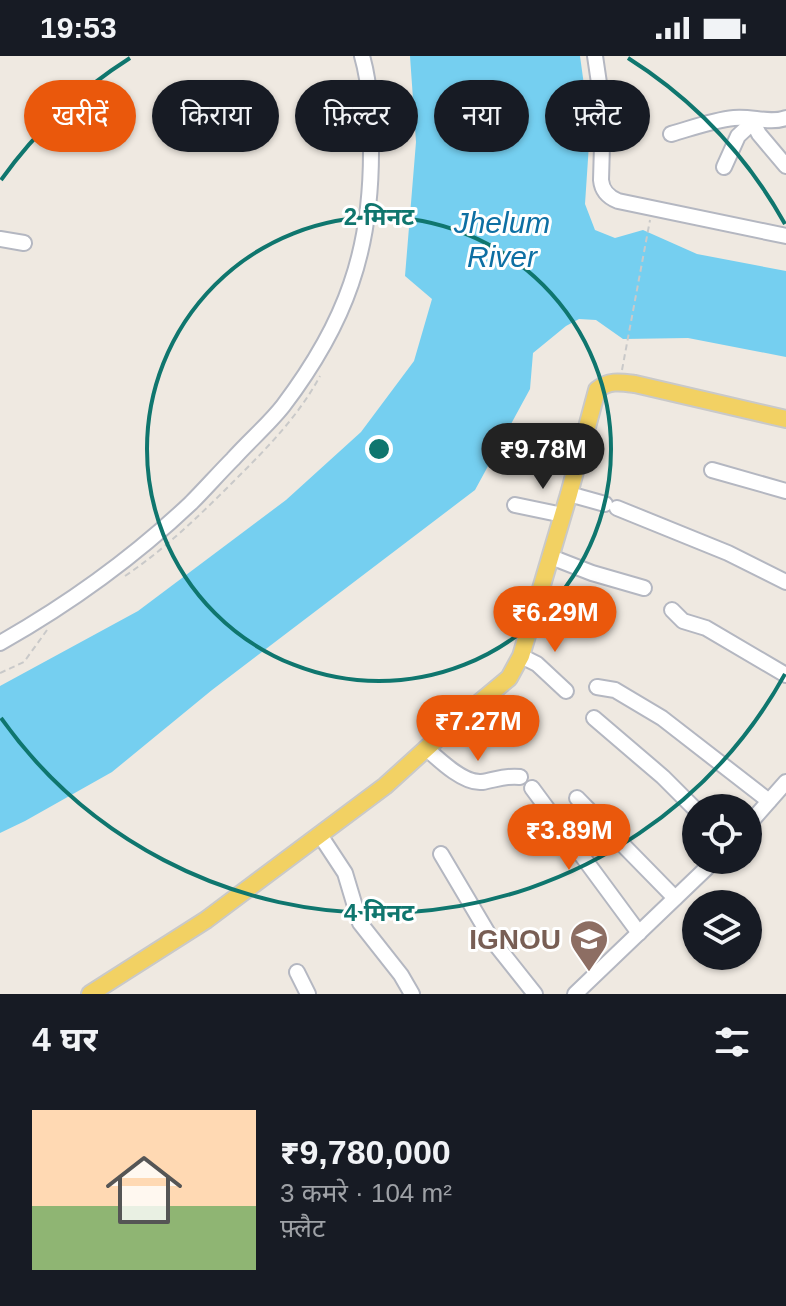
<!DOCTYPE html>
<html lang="hi">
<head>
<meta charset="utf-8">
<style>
  body { margin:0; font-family:Arial,"Noto Sans Devanagari",sans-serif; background:#242831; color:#f1f3f6; height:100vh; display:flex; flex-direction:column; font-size:30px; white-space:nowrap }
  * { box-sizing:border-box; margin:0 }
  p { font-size:26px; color:#9ea1a6 }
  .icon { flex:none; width:44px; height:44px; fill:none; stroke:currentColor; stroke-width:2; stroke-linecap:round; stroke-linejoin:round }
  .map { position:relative; height:938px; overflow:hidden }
  .details { display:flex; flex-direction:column; background:#171b24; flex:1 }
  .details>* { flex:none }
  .guide { position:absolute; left:24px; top:24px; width:738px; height:72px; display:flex; gap:16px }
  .buttons { position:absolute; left:682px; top:738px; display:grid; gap:16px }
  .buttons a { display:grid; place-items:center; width:80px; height:80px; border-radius:50%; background:#171b24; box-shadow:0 2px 6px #0004; font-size:40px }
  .price { position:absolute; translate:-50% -68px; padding:0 18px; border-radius:28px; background:#ea580c; color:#fff; font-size:26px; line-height:52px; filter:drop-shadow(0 2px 4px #0008) }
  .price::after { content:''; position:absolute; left:50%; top:48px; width:24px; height:18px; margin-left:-12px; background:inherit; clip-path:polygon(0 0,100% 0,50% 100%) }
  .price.on { background:#222; color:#fff }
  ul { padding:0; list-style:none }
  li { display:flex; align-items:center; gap:24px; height:200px; padding:0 32px }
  li span { display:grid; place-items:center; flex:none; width:224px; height:160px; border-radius:0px; color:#555 }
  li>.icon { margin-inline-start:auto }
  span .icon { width:96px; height:96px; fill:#fffc; stroke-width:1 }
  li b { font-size:34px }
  h2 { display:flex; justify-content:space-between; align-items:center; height:96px; padding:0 32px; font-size:34px }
  .tag { padding:0 28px; border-radius:36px; background:#171b24; box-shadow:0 2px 6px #0004; font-size:28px; line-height:72px }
  .tag.on { background:#ea580c; color:#fff }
  .status { display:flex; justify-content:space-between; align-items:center; height:56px; padding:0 40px; background:#171b24; direction:ltr }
  .status svg { height:22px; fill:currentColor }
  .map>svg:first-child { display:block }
  .water { fill:#75cff0 }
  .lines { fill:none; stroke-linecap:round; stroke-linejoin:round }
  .minor-casing { stroke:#b4b7c1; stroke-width:18 }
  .major-casing { stroke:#c9c9c9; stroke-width:20 }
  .path { stroke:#c9c9c9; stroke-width:2; stroke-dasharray:6 4; stroke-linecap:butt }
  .minor { stroke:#fff; stroke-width:14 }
  .major { stroke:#f2d163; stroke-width:16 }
  .ring { fill:none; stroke:#0f766e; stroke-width:4 }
  .labels { text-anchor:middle; stroke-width:6; stroke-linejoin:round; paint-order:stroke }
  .education-label { font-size:28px; font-weight:bold; fill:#785e54; stroke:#fff; text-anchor:end }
  .water-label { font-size:30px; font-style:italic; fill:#0d6fa3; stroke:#fff }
  .centre { fill:#0f766e; stroke:#fff; stroke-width:4 }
  .ring-label { font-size:24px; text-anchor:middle; font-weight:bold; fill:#0f766e; stroke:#fff; stroke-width:6; stroke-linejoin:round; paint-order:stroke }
</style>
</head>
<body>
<div class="status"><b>19:53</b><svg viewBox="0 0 49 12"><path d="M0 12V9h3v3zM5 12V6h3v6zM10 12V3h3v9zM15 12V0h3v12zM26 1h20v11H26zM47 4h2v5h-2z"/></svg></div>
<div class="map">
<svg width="786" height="938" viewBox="0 0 786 938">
  <rect width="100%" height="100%" fill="#efe9e1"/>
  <path class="water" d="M410,0H580L590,73L585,148L595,174L615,182L643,174L697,198L786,215V301L688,282L623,283L596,264L579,263L566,270L533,297L530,333L475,434L212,634L112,716L25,765L0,777V630L138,555L286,444L361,376L414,305L432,243L405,220L416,86Z"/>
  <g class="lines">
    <g class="minor-casing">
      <g id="minor">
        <path d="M595,0L603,54L601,124C602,135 608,141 618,145L786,180"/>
        <path d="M751,63L759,78L786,110"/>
        <path d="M671,78C692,72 713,64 734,62C752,60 769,68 786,62"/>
        <path d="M724,111L738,80L752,67"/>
        <path d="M0,183L24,187"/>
        <path d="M712,414L786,435"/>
        <path d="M569,438L605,448"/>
        <path d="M515,449L563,459"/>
        <path d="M617,452L728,497L786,526"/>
        <path d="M551,501L592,517L644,532"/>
        <path d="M672,554L683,565L706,572L786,619"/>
        <path d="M0,587C69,548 134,501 191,447C205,433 219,417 233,403C249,385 268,369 283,350C311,313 336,272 351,228C366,185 371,142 371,96C371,64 371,31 362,0"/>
        <path d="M521,600L537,608L566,635"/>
        <path d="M597,631L615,634L662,662L769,745"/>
        <path d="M594,662L663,721L696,754"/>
        <path d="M427,693C439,704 464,728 482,726C495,724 506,719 520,721"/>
        <path d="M532,732L639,877"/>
        <path d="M577,742L675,842"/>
        <path d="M748,769L786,726"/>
        <path d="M320,779L345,817L360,867L401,919L412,938"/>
        <path d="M441,798L492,884L535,938"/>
        <path d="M297,916L308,938"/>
        <path d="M575,938L715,804"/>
      </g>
    </g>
    <g class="major-casing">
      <path id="major" d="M90,938L206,864L385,730L449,672L509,622L521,600L569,438L597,334C609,324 620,326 635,328L786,363"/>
    </g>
    <g class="path">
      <path d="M622,314L650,164"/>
      <path d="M125,520C165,493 199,460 233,426C266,393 298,361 320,320"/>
      <path d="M0,617L24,606L47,574"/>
    </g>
    <use href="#minor" class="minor"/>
    <use href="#major" class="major"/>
  </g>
  <g class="ring">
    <circle cx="379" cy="393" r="232"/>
    <path d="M785 618A464 464 0 0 1 1 662M1 124A464 464 0 0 1 130 2M628 2A464 464 0 0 1 785 168"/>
  </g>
  <defs>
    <g id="school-pin" transform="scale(2)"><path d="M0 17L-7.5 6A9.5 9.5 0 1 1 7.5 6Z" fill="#8d6e63" stroke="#fff"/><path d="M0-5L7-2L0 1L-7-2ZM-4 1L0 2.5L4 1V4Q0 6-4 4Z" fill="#fff"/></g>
  </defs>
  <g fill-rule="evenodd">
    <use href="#school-pin" x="589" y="883"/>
  </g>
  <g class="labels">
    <g class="education-label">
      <text x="561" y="893">IGNOU</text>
    </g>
    <g class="water-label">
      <text x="502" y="177">Jhelum<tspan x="502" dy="34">River</tspan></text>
    </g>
  </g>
  <circle cx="379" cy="393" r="12" class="centre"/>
  <g class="ring-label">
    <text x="379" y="169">2 मिनट</text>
    <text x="379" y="865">4 मिनट</text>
  </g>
</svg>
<div class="buttons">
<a><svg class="icon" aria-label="locate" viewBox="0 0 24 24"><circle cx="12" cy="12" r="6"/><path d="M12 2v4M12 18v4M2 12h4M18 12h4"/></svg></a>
<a><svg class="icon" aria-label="layers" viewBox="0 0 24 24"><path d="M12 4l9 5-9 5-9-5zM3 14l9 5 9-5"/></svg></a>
</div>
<b class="price on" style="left:543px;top:435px">₹9.78M</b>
<b class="price" style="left:555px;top:598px">₹6.29M</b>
<b class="price" style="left:478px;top:707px">₹7.27M</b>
<b class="price" style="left:569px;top:816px">₹3.89M</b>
<div class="guide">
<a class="tag on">खरीदें</a>
<a class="tag">किराया</a>
<a class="tag">फ़िल्टर</a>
<a class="tag">नया</a>
<a class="tag">फ़्लैट</a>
</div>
</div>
<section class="details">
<h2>4 घर<svg class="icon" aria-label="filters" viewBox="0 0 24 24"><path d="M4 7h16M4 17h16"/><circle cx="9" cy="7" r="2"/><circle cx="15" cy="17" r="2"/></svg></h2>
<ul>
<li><span style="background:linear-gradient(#ffd9b3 60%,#8fb573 0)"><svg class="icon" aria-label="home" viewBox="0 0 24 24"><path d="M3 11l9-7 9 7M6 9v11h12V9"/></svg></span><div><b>₹9,780,000</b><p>3 कमरे · 104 m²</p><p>फ़्लैट</p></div></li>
</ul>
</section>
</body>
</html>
